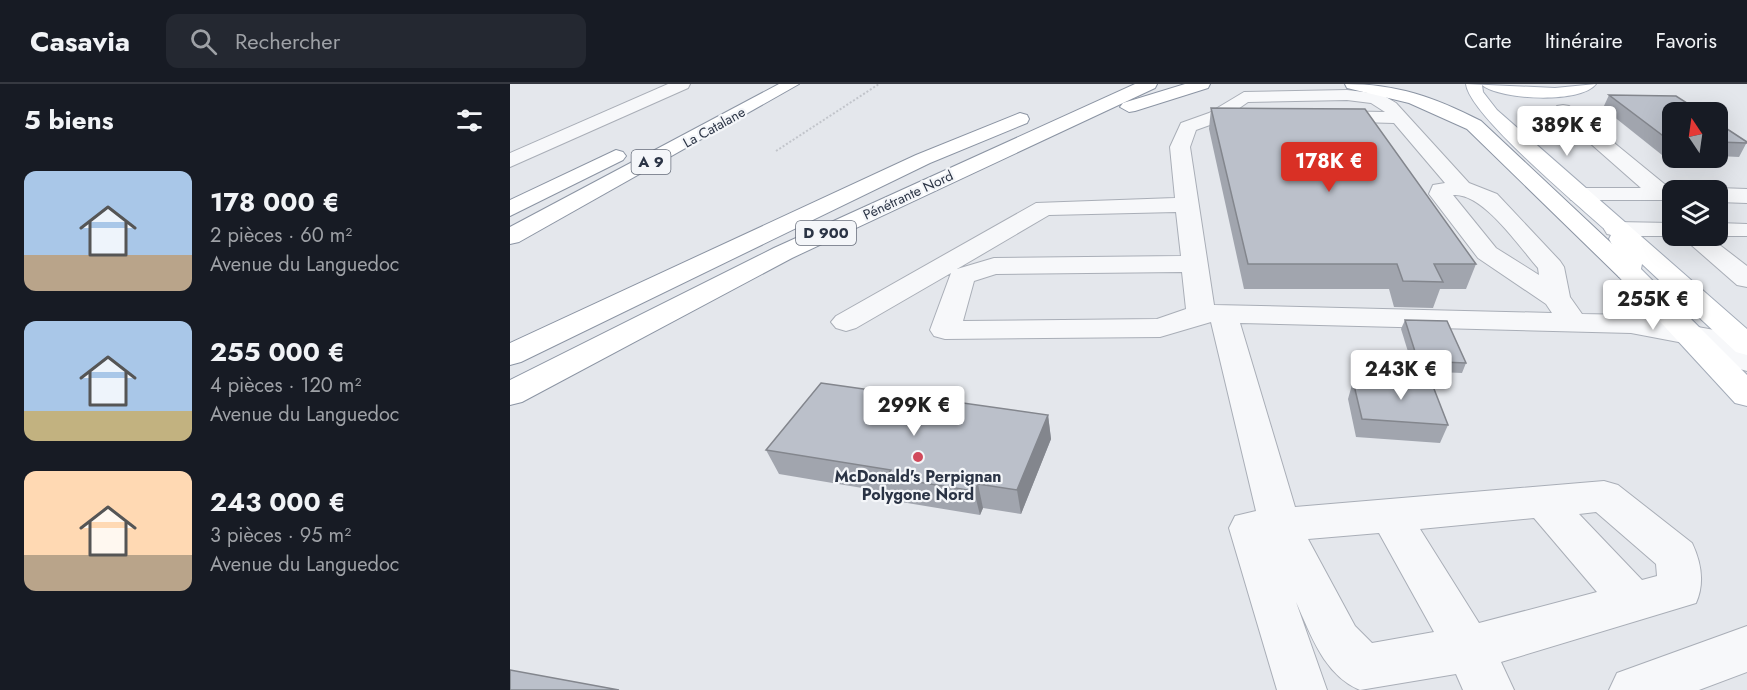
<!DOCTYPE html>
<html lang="fr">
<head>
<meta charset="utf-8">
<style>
  body { margin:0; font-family:Jost,sans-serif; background:#242831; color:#f1f3f6; height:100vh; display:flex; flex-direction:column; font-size:22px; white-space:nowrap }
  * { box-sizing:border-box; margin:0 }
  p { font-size:20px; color:#9ea1a6 }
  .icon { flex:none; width:33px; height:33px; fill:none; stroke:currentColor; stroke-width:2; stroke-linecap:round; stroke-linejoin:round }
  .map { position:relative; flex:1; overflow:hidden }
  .panel { display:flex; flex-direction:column; background:#171b24; width:510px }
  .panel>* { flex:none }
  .needle { width:39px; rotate:347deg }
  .buttons { position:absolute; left:1152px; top:18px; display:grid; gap:12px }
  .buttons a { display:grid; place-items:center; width:66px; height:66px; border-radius:12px; background:#171b24; box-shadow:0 6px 24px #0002; font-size:30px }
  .price { position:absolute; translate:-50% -51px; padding:0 14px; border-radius:6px; background:#fff; color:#222; font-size:20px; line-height:39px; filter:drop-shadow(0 2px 3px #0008) }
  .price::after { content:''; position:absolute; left:50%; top:36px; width:18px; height:14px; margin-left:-9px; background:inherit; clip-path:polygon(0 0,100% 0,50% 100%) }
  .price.selected { background:#d93025; color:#fff }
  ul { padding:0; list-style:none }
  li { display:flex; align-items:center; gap:18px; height:150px; padding:0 24px }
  li span { display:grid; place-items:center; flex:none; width:168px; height:120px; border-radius:12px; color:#555 }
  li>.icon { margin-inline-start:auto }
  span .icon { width:72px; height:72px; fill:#fffc; stroke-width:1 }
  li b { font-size:26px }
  h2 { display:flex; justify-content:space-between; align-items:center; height:72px; padding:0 24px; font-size:26px }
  header { display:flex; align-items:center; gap:36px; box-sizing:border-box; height:84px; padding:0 30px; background:#171b24; border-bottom:2px solid #363941 }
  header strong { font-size:28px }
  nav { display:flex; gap:33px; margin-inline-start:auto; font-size:21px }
  .search { width:420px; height:54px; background:#242831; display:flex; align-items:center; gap:15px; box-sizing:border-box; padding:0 21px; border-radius:12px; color:#9ea1a6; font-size:22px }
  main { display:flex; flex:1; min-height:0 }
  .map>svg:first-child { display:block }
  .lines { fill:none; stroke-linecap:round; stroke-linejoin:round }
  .minor-casing { stroke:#a9aeb7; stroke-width:2 }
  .major-casing { stroke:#a3abb8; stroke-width:2 }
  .highway-casing { stroke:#8b94a3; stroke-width:2 }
  .path { stroke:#c2c5cb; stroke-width:2; stroke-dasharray:2 2; stroke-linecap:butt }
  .minor { fill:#f7f8fa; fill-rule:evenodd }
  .major { fill:#fff; fill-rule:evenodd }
  .highway { fill:#fff; fill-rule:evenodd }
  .wall { fill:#a1a5ae }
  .shaded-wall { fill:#83868d }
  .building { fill:#bbc0ca; stroke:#83868d; stroke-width:1.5 }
  .poi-dot { fill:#d1495b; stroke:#f4f6f9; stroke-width:2 }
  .labels { text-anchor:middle; stroke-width:4.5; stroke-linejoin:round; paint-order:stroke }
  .far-street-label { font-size:14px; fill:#2b3445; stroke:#f4f6f9 }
  .shield { fill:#f4f6f9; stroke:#676e7b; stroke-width:1.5 }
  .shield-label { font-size:15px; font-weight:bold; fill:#2b3445 }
  .poi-label { font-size:16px; font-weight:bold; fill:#2b3445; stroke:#f4f6f9 }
</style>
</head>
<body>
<header>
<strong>Casavia</strong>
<div class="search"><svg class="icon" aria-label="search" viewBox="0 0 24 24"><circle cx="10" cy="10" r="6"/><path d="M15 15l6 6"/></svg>Rechercher</div>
<nav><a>Carte</a><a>Itinéraire</a><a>Favoris</a></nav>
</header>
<main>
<section class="panel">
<h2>5 biens<svg class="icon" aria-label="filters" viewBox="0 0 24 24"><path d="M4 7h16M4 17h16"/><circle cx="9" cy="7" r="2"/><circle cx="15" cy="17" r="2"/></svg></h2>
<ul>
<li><span style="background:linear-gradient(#a9c7e8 70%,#b9a48a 0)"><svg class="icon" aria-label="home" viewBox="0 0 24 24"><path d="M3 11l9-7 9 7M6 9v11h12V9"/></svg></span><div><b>178 000 €</b><p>2 pièces · 60 m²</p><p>Avenue du Languedoc</p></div></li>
<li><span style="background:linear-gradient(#a9c7e8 75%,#c2b280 0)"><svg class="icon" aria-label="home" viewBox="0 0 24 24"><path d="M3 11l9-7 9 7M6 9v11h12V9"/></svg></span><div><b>255 000 €</b><p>4 pièces · 120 m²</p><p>Avenue du Languedoc</p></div></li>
<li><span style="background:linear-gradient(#ffd9b3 70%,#b9a48a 0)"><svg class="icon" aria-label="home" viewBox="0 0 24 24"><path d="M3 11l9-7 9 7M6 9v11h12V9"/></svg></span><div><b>243 000 €</b><p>3 pièces · 95 m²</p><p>Avenue du Languedoc</p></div></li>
</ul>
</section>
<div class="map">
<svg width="1237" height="606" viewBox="0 0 1237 606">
  <rect width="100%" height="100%" fill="#e4e7ec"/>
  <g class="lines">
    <g class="minor-casing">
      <g id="minor">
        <path d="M158,0H180L178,4L0,83V69Z"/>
        <path d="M837,6L871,10L886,19L959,99L987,110L1050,177L1054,183L1060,213L1072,230L1121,231L1210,247L1221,249L1237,261V287L1226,284L1200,264L1121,249L730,239L785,423L1094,397L1108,401L1182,459C1191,478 1195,499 1186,519L991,578L1004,606H953L946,590L850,606C814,591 801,551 786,518L817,606H767L719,444L725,432L746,427L701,238L650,253L435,255L424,252L420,246L441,189L346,244L336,247L326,244L321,238L326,232L526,119L665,114L660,63L671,39L699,29L734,8ZM837,16L861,19L875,28L818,27L809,33L812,37L884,39L935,99L923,101L919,110L968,174L1036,220L1042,229L704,221L680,63L686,46L711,37L738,18ZM943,111C973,108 1010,164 1028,184L1029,191L986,164ZM666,128L671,172L484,174L447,185L539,131ZM672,188L676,225L647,235L453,237L464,197L486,190ZM1086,428L1146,480L1147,492L1132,496L1069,430ZM1024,434L1087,508L969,539L910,445ZM869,449L924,548L862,559L845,542L798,455Z"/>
        <path d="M1053,21L1059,22L1158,103L1169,105L1162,106V116H1061L1058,111L1061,106L1069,104H1131L1047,30L1044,26L1047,22Z"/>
        <path d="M1208,104L1237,105V119L1208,118V106H1200Z"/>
        <path d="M1106,138L1162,139V152H1169H1106L1097,150L1094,145L1097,140Z"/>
        <path d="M1208,139L1237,140V152H1201H1208Z"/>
        <path d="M1171,152H1198L1237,182V203L1227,201Z"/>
        <path d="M1237,542V588L1189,606H1099L1107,589Z"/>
      </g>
    </g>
    <g class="major-casing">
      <path id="major" d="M956,0L1045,4L1086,0C1071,20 990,16 972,1L973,8L987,26L1237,245V271L1226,268L1132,180L1131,185L1237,291V322L1225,319L1109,193L1105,187L1106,168L1099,155L1101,151C1073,125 959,31 956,0Z"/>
    </g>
    <g class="highway-casing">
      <g id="highway">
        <path d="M269,0H289L9,158L0,160V143Z"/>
        <path d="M625,0H647L645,4L282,174L12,318L0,321V296L264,164Z"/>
        <path d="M675,0H700L698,4L625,27L619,28L610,23L613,19Z"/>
        <path d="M835,0C887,0 924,13 971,37L1131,187L1127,193L1118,195L1109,193L957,45L899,19L837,4Z"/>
        <path d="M510,29L517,31L519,35L517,39L420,79L11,278L0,281V259L406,71Z"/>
        <path d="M106,66L113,68L116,72L113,76L0,132V116Z"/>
      </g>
    </g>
    <path class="path" d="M266,67L369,0"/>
    <use href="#minor" class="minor"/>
    <use href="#major" class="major"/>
    <use href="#highway" class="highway"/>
  </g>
  <g class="wall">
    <path d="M1099,11L1162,28V71H1152L1093,24Z"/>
    <path d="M701,24L966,180L956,205H930L923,224L884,223L879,205H734L699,45Z"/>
    <path d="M1208,39L1237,58L1229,73L1208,72Z"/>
    <path d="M895,236L956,279L952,289L904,287L891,245Z"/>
    <path d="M887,290L938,341L930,359L846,353L838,315L843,297L884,300Z"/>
    <path d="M538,331L541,355L511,430L473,424L470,431L385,417L382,409L269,390L256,366Z"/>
  </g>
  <g class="shaded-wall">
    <path d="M538,331L541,355L511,430L507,406Z"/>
    <path d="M468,400L473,424L470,431L464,407Z"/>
  </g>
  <g class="building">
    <path d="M1099,11L1166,12L1191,28H1162V57H1160Z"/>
    <path d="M701,24L855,25L966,180H924L933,198L893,197L887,180H738Z"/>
    <path d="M1208,39L1237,58V59L1208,58Z"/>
    <path d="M895,236L937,237L956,279L908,277Z"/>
    <path d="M887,290L919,292L938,341L852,335L843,297L887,300Z"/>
    <path d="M311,299L538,331L507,406L468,400L464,407L376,393L381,386L256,366Z"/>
    <path d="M0,586L109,606H0Z"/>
  </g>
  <circle class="poi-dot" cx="408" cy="373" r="6"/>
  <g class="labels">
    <g class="far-street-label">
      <text transform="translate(204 43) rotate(-29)" y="5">La Catalane</text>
      <text transform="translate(398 111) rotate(-25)" y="5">Pénétrante Nord</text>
    </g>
    <g class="shield">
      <rect x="121.5" y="66" width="39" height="24" rx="4.5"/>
      <rect x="286" y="137" width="60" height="24" rx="4.5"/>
    </g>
    <g class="shield-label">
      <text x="141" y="83">A 9</text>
      <text x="316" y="154">D 900</text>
    </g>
    <g class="poi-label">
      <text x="408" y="398">McDonald's Perpignan<tspan x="408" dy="18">Polygone Nord</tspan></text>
    </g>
  </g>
</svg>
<div class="buttons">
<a><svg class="needle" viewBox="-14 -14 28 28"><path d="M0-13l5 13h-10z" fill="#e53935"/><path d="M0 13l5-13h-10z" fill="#9ea1a6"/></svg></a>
<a><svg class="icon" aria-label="layers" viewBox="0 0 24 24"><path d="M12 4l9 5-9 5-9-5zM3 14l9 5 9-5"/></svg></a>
</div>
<b class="price" style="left:1057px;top:73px">389K €</b>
<b class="price selected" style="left:819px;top:109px">178K €</b>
<b class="price" style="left:1143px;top:247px">255K €</b>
<b class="price" style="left:891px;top:317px">243K €</b>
<b class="price" style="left:404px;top:353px">299K €</b>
</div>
</main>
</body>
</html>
